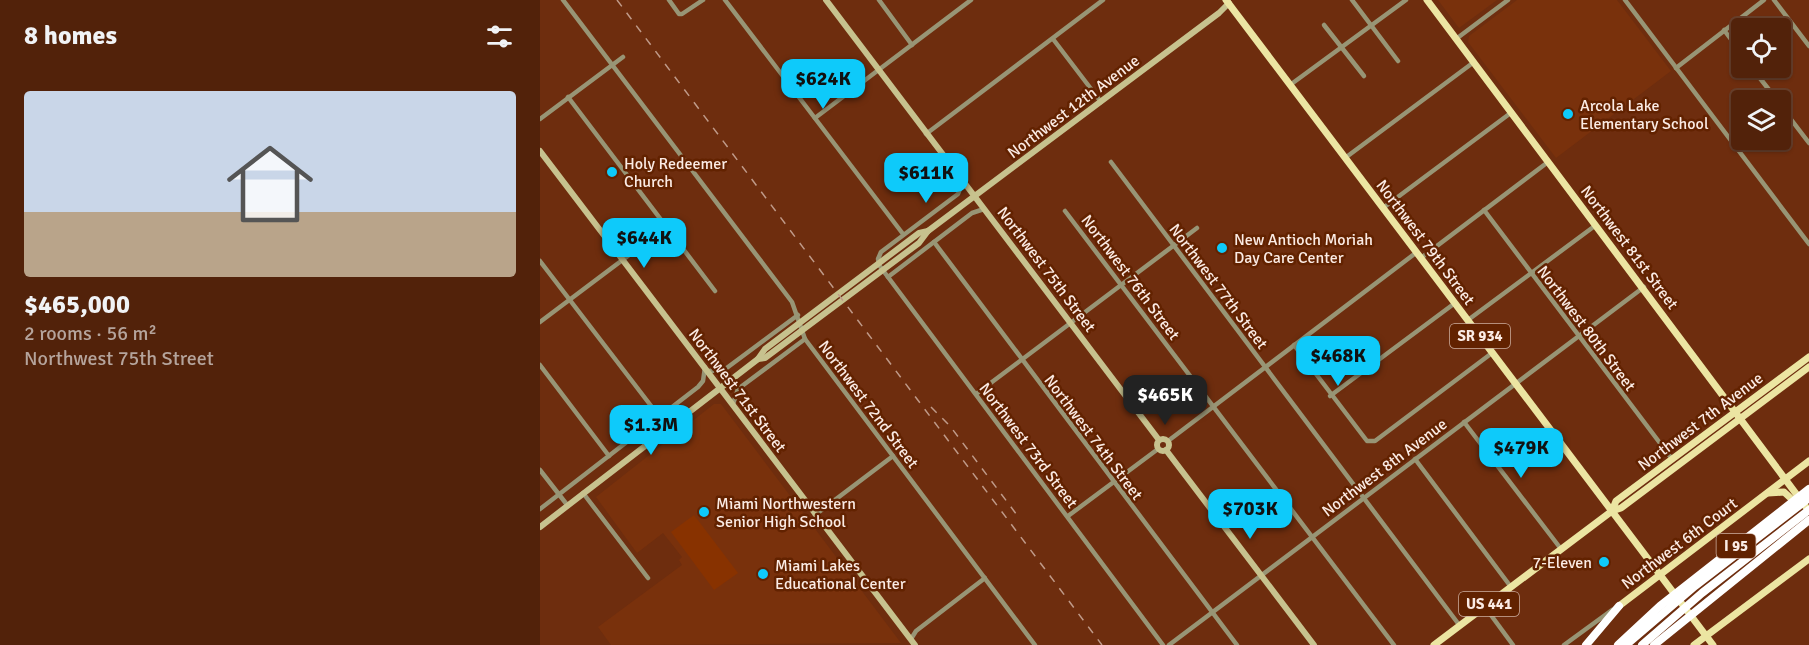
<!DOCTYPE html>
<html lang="en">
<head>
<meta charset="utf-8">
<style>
  body { margin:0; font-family:Signika,sans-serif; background:#5c2f18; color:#f1f3f6; height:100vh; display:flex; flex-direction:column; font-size:22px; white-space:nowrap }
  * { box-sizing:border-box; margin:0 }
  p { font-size:20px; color:#b5a49c }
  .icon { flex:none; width:33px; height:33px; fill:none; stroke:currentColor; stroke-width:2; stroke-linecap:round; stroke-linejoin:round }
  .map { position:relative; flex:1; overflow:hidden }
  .sheet { display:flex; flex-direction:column; background:#52220a; width:540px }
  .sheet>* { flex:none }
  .tools { position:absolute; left:1191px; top:18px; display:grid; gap:12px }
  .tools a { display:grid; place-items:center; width:60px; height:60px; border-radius:6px; background:#52220a; box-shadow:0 2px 4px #0004,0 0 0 2px #683f2b; font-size:30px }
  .price { position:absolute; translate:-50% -51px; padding:0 14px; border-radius:12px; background:#0ecafa; color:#111; font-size:20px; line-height:39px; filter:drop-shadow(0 2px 3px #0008) }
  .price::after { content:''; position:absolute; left:50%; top:36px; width:18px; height:14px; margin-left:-9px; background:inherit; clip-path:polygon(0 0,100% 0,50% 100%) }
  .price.on { background:#222; color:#fff }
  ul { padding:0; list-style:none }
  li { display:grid; align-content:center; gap:12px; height:318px; padding:0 24px }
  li+li { border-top:2px solid #683f2b }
  li span { display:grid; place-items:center; height:186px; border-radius:6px; color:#555 }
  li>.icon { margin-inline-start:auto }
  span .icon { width:108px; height:108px; fill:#fffc; stroke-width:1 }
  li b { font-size:26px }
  h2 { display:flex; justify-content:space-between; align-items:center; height:72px; padding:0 24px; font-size:26px }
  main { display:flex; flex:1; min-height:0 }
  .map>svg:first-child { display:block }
  .built { fill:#79310c }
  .green { fill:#883200 }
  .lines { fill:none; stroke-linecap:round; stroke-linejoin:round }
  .street { stroke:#989575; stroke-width:4.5 }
  .secondary { stroke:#c7c28e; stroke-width:6 }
  .primary { stroke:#ece5a2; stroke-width:7 }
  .highway { stroke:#fff; stroke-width:8 }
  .rail { stroke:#bf9a89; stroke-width:1.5; stroke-dasharray:8 8; stroke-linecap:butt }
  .poi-dot { fill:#0ecafa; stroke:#622200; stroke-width:2 }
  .labels { text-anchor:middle; stroke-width:5; stroke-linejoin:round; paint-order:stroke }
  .shield { fill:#622200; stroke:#cdafa0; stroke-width:1.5 }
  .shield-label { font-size:15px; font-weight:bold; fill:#fbebe4 }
  .poi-label { font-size:16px; fill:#fbebe4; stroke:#622200; text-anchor:start }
  .street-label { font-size:16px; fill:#fbebe4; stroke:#622200 }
</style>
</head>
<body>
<main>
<section class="sheet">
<h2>8 homes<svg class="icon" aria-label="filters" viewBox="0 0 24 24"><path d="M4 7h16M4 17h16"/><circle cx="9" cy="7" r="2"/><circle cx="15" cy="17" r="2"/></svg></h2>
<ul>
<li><span style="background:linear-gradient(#c9d6e8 65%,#b9a48a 0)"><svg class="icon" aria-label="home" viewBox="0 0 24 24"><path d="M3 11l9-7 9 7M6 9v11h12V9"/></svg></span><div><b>$465,000</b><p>2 rooms · 56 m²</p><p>Northwest 75th Street</p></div></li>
</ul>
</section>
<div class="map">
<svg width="1269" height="645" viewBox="0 0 1269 645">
  <rect width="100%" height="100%" fill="#6e2d0e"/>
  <g class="built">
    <path d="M898,0H957L919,28Z"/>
    <path d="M977,0H1077L1131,71L1016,158L928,42L929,36Z"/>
    <path d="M174,404H181L361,643L71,645L58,627L142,565L139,560L142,557L123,533L97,553L56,497Z"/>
  </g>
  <path class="green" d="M154,515L198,573L174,590L131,532Z"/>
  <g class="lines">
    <g class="street">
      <path d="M23,0L252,302L265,339L495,645"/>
      <path d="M129,0L139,14H142L163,0"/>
      <path d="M185,0L363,234"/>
      <path d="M339,0L372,45"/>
      <path d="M812,0L858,61"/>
      <path d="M1085,0L1269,244"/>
      <path d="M1234,0L1269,46"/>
      <path d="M784,25L824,76"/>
      <path d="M1184,30L1202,54"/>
      <path d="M513,39L561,102"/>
      <path d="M916,39L968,0"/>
      <path d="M1136,68L1224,0"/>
      <path d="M1212,68L1237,100"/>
      <path d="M750,85L866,0"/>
      <path d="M28,97L175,291"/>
      <path d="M1240,105L1269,143"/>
      <path d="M275,118L431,0"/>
      <path d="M0,119L83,57"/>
      <path d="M386,134L563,0"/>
      <path d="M805,158L934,62"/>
      <path d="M571,162L920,626"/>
      <path d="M423,182L418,194L341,252L338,259L339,265L623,645"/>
      <path d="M843,208L972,112"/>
      <path d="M944,210L1132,459"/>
      <path d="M525,211L854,645"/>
      <path d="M394,242L697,645"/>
      <path d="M881,258L1008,162"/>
      <path d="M0,261L128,428"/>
      <path d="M348,277L432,213L444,209"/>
      <path d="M928,320L1056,225"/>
      <path d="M0,322L125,228"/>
      <path d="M754,345L827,441H835L952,353"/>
      <path d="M0,365L69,456"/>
      <path d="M168,371L184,370L258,315"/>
      <path d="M436,394L657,228"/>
      <path d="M790,396L915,303"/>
      <path d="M193,404L198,389L265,339"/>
      <path d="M924,422L1021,549"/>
      <path d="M628,441L877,252"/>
      <path d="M875,459L971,587"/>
      <path d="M0,470L28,506"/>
      <path d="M43,493L108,578"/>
      <path d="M0,509L158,387L163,381L165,367"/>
      <path d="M275,515L353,456"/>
      <path d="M528,516L618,449"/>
      <path d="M945,607L973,645"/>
      <path d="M371,639L376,631L445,578"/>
      <path d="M629,645L1104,287"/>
      <path d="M1024,645L1072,610"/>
    </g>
    <g class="secondary">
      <path d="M286,0L619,440"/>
      <path d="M0,151L375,645"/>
      <path d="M218,359L225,349L379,233L388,231L679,13L689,3"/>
      <circle cx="623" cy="445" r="6"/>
      <path d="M626,450L774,645"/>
      <path d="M0,527L218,359L225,358L379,243L388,231"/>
    </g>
    <g class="primary">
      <path d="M686,0L1173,645"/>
      <path d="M887,0L1269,511"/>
      <path d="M1228,493L1244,492L1257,504"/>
      <path d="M1072,511L1076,501L1269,357"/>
      <path d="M1079,606L1269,461"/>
      <path d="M894,645L1072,511L1081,508L1269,367"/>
      <path d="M1154,645L1269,559"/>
    </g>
    <g class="highway">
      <path d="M1046,645L1079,606"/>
      <path d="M1078,645L1120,606L1269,489"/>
      <path d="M1086,645L1155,586L1269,498"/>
      <path d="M1102,645L1162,593L1269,510"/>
      <path d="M1114,645L1269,520"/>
    </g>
    <g class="rail">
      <path d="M77,0L562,645"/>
      <path d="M391,407L410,426L477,515"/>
    </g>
  </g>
  <g class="poi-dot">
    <circle cx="1028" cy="114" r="6"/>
    <circle cx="72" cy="172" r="6"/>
    <circle cx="682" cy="248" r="6"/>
    <circle cx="164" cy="512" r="6"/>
    <circle cx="1064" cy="562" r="6"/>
    <circle cx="223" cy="574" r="6"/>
  </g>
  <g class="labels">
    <g class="shield">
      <rect x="910" y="324" width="60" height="24" rx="4.5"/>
      <rect x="1176.5" y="534" width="39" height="24" rx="4.5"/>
      <rect x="919" y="592" width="60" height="24" rx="4.5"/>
    </g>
    <g class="shield-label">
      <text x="940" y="341">SR 934</text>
      <text x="1196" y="551">I 95</text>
      <text x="949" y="609">US 441</text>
    </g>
    <g class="poi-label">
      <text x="1040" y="111">Arcola Lake<tspan x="1040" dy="18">Elementary School</tspan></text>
      <text x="84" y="169">Holy Redeemer<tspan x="84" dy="18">Church</tspan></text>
      <text x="694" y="245">New Antioch Moriah<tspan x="694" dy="18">Day Care Center</tspan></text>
      <text x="176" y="509">Miami Northwestern<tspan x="176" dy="18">Senior High School</tspan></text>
      <text x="1052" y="568" text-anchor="end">7-Eleven</text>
      <text x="235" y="571">Miami Lakes<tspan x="235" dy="18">Educational Center</tspan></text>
    </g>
    <g class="street-label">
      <text transform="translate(533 106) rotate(-37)" y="6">Northwest 12th Avenue</text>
      <text transform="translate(886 242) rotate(53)" y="6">Northwest 79th Street</text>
      <text transform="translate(1090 247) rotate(53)" y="6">Northwest 81st Street</text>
      <text transform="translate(507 269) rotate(53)" y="6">Northwest 75th Street</text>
      <text transform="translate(591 277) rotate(53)" y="6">Northwest 76th Street</text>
      <text transform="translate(679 286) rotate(53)" y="6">Northwest 77th Street</text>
      <text transform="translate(1047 328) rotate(53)" y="6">Northwest 80th Street</text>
      <text transform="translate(198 390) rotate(53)" y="6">Northwest 71st Street</text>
      <text transform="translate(329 404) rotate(53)" y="6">Northwest 72nd Street</text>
      <text transform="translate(1160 421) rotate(-37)" y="6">Northwest 7th Avenue</text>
      <text transform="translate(554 437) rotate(53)" y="6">Northwest 74th Street</text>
      <text transform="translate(489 445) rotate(53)" y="6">Northwest 73rd Street</text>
      <text transform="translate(844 467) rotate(-37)" y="6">Northwest 8th Avenue</text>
      <text transform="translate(1139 543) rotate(-37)" y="6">Northwest 6th Court</text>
    </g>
  </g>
</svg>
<div class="tools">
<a><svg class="icon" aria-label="locate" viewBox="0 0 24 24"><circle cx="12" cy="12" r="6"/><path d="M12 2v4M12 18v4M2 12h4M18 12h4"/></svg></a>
<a><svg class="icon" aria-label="layers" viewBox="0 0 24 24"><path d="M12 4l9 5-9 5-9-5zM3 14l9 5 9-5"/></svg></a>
</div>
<b class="price" style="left:283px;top:110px">$624K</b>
<b class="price" style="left:386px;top:204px">$611K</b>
<b class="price" style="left:104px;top:269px">$644K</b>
<b class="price" style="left:798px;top:387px">$468K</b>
<b class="price on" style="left:625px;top:426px">$465K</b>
<b class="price" style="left:111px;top:456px">$1.3M</b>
<b class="price" style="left:981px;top:479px">$479K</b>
<b class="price" style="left:710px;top:540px">$703K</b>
</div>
</main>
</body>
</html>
